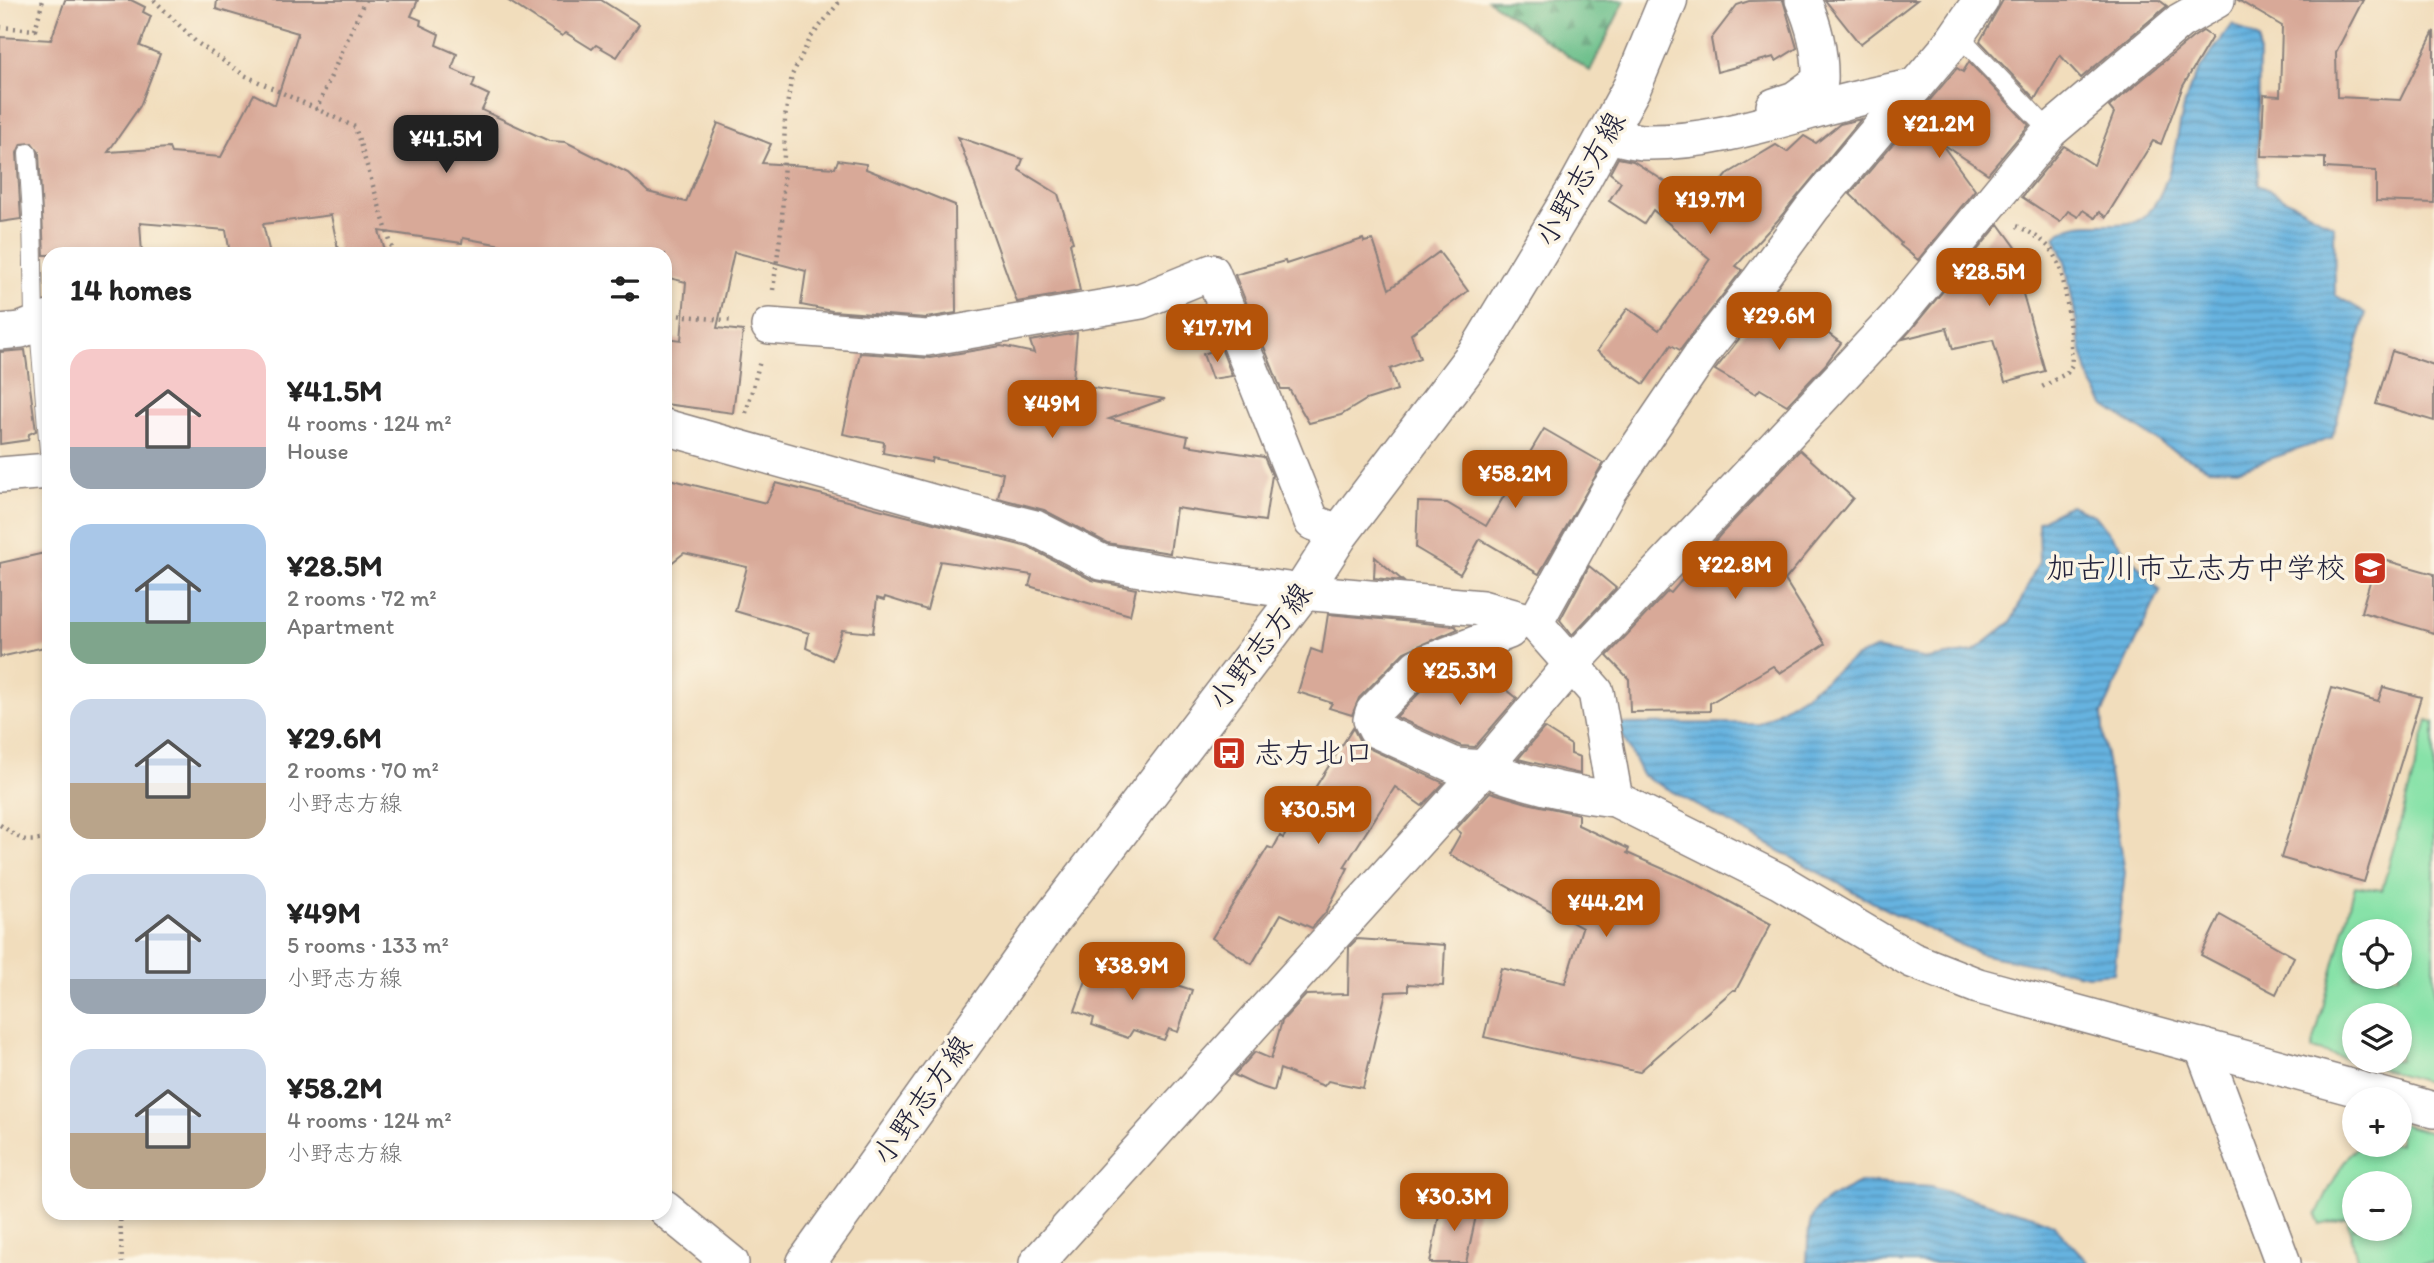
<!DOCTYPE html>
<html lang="en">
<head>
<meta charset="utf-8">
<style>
  body { margin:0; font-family:Itim,"Klee One",sans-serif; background:#f2f2f2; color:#222; height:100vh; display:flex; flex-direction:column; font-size:26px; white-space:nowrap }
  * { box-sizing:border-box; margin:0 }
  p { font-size:23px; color:#767676 }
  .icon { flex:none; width:38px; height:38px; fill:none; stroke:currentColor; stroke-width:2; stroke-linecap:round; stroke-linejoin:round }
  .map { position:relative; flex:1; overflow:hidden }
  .side { position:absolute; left:42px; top:247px; width:630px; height:973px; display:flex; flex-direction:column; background:#fff; border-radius:21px; box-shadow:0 4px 10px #0003 }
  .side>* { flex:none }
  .tools { position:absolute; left:2342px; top:919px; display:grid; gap:14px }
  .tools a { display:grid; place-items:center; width:70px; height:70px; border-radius:50%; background:#fff; box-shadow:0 4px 10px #0003; font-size:35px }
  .price { position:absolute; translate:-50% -60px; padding:0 16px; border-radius:14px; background:#b45309; color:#fff; font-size:23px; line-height:46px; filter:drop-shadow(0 2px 4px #0008) }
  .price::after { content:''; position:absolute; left:50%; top:42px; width:21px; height:16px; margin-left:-10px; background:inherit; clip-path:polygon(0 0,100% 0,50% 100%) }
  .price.selected { background:#222; color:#fff }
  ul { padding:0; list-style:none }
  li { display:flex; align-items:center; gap:21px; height:175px; padding:0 28px }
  li span { display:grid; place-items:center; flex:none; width:196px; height:140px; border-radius:21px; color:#555 }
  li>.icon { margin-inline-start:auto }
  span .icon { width:84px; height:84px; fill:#fffc; stroke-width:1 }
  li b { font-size:30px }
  h2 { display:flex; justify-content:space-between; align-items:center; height:84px; padding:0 28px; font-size:30px }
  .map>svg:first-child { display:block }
  .forest { fill:url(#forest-firs); stroke:#487164; stroke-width:2 }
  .pitch { fill:#87e2a8; stroke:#548272; stroke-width:2; fill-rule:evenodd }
  .water { fill:url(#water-rules); stroke:#446a8e; stroke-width:2 }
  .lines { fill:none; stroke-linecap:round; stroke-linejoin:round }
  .stream { stroke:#66b3e0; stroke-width:12 }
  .building { fill:#d8a998 }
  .service-casing { stroke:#8a807c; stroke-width:20 }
  .minor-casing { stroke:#8a807c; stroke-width:38 }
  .secondary-casing { stroke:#8a807c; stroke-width:41 }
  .path { stroke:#8a807c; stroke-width:4.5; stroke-dasharray:2 5; stroke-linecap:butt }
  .service { stroke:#fff; stroke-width:18 }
  .minor { stroke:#fff; stroke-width:35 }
  .secondary { stroke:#fff; stroke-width:38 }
  .labels { text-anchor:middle; stroke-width:7; stroke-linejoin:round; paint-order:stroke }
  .street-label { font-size:30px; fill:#22223b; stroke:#fcf5e5 }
  .poi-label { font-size:30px; fill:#22223b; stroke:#fcf5e5; text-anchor:end }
</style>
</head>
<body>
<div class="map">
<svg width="2434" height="1263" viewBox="0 0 2434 1263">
  <defs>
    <pattern id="forest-firs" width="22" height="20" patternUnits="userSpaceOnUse" patternTransform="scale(1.75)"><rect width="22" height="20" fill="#6dc08c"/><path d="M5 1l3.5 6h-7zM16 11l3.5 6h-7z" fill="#599c74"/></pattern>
    <pattern id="water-rules" width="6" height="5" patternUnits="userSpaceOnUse" patternTransform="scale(1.75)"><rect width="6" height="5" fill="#66b3e0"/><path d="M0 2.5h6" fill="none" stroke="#5491b7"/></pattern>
  </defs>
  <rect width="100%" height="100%" fill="#fcf5e5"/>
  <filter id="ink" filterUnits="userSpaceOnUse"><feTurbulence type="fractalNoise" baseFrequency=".0143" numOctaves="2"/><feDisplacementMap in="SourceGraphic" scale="14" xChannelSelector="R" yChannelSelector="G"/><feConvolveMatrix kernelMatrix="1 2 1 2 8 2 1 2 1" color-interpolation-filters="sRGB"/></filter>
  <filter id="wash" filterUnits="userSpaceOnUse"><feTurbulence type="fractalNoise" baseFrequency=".00686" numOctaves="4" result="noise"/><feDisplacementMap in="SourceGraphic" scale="28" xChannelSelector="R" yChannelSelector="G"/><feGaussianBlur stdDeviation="1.57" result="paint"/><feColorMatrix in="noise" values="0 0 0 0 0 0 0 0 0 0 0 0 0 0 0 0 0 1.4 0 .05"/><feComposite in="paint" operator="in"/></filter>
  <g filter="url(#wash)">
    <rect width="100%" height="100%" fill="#f1ddbc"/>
    <path class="forest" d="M1488,0H1625L1590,71Z"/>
    <g class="pitch">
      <path d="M2428,720L2434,722V1084L2312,1049L2355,886L2382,890ZM2354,931H2399V976H2354ZM2354,1015H2399V1060H2354Z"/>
      <path d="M2399,1123L2434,1134V1263H2358L2347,1218L2320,1225L2316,1215C2324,1200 2346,1151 2360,1145C2370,1141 2389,1144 2399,1144ZM2354,1183H2399V1228H2354Z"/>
    </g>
    <g class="water">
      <path d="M2233,24L2259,39L2258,184L2334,226L2335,295L2366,313L2332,438L2240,469L2208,468L2168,448L2105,406L2090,380L2082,352L2065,261L2055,237C2077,212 2126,234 2145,216C2178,183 2174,121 2193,81C2203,61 2220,42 2233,24Z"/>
      <path d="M2070,505L2094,515L2160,591L2102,714L2104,742L2125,872L2114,973L2088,975L1980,954L1885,909L1642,775L1617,724L1759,723L1809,692L1852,659L1874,649L1928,659L1973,652L2011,622L2039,562L2038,522Z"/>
      <path d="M1861,1182L1930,1187L2033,1216L2053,1224L2089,1263H1807C1808,1248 1807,1226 1814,1213C1821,1200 1849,1189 1861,1182Z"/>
    </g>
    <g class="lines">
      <path class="stream" d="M665,1187L683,1203"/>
    </g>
    <g id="blocks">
      <g class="building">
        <path d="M65,0H131L145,7L143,12L151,16L140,46L160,54L140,106L108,152L169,148L171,153L221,157L254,94L275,105L298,33L216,9L217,0H418L411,16L421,20L420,25L439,34L436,45L457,54L452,69L475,79L472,87L489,95L482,110L549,141L566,142L628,173L648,192L686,202L718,123L771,144L762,163L835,168L838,160L866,164V169L955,205L956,313L926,318L832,311L801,305L806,271L734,252L717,328L743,331L733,413L665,404V338L681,340L686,282L665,277V254H550L463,238L462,243L379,231L386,254H339L331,215L263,224L270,254H230L226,230L140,223L142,254L44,255L39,152L32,143L21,144L17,153L21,219L0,222V37L51,40Z"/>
        <path d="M507,0H601L639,24L617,57L596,45L592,49L566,33L562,36Z"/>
        <path d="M1783,0L1797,48L1776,61L1774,57L1717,72L1711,39L1737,5L1749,1Z"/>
        <path d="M1825,0H1917L1860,44Z"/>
        <path d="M2003,0H2159L2167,6L2081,78L2060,55L2035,99L1980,41Z"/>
        <path d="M2238,0H2363L2336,52L2337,97L2400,100L2434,31V203L2376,201V171L2325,168V158L2261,156L2264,95L2280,96L2282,26Z"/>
        <path d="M2203,31L2212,37L2183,86L2161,144L2153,141L2106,217L2099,212L2095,218L2083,210L2078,217L2068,211L2060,222L2022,197L2064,146L2094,165L2114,113L2109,107L2192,38Z"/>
        <path d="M1969,62L2029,125L1988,174L1940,142L1975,190L1918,260L1900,245L1901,243L1850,194L1957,68L1963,72Z"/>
        <path d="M1861,119L1778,220L1736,266L1742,270L1680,350L1671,345L1644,384L1597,351L1628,308L1659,330L1710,259L1653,210L1644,224L1609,201L1621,182L1610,173L1618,158L1633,161L1701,205L1729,173L1776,145L1787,152L1804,136L1816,143L1840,124Z"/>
        <path d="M958,137L1023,159L1019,170L1058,194L1073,242L1070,243L1080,291L1017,302Z"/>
        <path d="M1999,224L2034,272L2021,287L2045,371L2005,382L1993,340L1953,349L1947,328L1903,339Z"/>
        <path d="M1363,239L1364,242L1373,240L1389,289L1439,252L1468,291L1411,334L1420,358L1390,369L1397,390L1366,400L1341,415L1309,423L1289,389H1281L1235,275L1285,261L1286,264Z"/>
        <path d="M1774,294L1841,343L1825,365L1787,405L1760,389L1756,394L1715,370Z"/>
        <path d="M1077,333L1073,380L1088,382L1087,387L1165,399L1109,419L1188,436L1186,445L1264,457L1272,475L1265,521L1176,508L1170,553L1107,543L1044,510L998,498L1003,473L932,458L931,462L883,453L884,442L843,434L860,353L930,358L1001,346L1034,353L1030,341Z"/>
        <path d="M1221,348L1232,376L1212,379L1203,354Z"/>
        <path d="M25,350L36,431L29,434L28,440L0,444V352Z"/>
        <path d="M2392,351L2434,365V421L2376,404Z"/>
        <path d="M1544,429L1603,463L1539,574L1480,539L1460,574L1416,548L1418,502L1447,503L1486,526Z"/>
        <path d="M1800,450L1853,498L1785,580L1825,644L1780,673L1773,666L1710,703V711L1630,712L1629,679L1607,656L1668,591L1671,593L1721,534Z"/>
        <path d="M665,478L766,503L776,483L1028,547L1092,580L1136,589L1130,615L1029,586L1032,575L940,561L927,610L885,597L884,600L877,598L873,633L842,630L832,660L806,648L809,633L735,611L747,567L684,553L665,568Z"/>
        <path d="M49,552V646L0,657V563Z"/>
        <path d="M1375,557L1403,581L1374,578Z"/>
        <path d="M2377,558L2434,574V633L2361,612Z"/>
        <path d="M1589,566L1616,588L1572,635L1560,620Z"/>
        <path d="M1328,614L1455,626L1458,629L1404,652L1359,698L1352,715L1329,708L1332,703L1298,692L1311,649L1322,653Z"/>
        <path d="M1475,665L1517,698L1475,747L1461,746L1396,717L1429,683Z"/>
        <path d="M2383,687L2421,697L2364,882L2281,858L2332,688L2378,701Z"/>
        <path d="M1353,728L1359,740L1368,748L1444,783L1422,806L1395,787L1344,867L1348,868L1327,911L1312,928L1281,914L1252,964L1212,938L1268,847L1273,849L1280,836L1283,838Z"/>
        <path d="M1544,728L1571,745V754L1580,757V774L1518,759Z"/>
        <path d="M1490,792L1527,803L1578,814V825L1629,849L1627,853L1691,881L1771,924L1736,990H1733L1639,1072L1484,1037L1501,968L1565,983L1582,928L1449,854L1461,833L1456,829Z"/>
        <path d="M2220,915L2294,957L2276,994L2201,955Z"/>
        <path d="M1357,939L1445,945L1443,986L1408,984V991L1386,992L1363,1088L1328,1081L1324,1086L1280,1069L1274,1091L1255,1085L1234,1075L1255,1052L1271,1059L1282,1021L1306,995L1348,994L1349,947Z"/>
        <path d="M1093,961L1111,969L1112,964L1192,990L1178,1032L1169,1029L1164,1040L1133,1030L1128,1038L1092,1025L1094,1018L1075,1011Z"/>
        <path d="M1442,1199L1478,1206L1466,1263H1430Z"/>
      </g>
    </g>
  </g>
  <g filter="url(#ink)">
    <use href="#blocks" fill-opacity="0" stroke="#8a807c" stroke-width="2"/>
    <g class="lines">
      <g class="service-casing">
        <g id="service">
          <path d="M1961,30L1969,46L2050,131"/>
          <path d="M28,153L32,214L34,316L40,339L49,451"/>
        </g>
      </g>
      <g class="minor-casing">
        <g id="minor">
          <path d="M1774,106L1795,99L1820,81C1821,52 1815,27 1803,0"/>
          <path d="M1606,135C1618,137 1631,141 1643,142C1737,144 1823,100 1915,87"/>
          <path d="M769,326L927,338L1141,301L1212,272L1312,522L1340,533"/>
          <path d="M0,332L21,330L49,319"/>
          <path d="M665,427L939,504L1035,528L1101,562L1158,572L1302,592L1482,608L1535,623L1596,692L1615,799"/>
          <path d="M0,475L49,471"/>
          <path d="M1520,619L1509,631L1418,666L1373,712L1371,720L1376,730L1456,766L1484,768L1572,664L1895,319L2050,131L2180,21L2217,0"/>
          <path d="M1535,623L1609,490L1707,346L1758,282L1813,207L1950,45L1981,0"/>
          <path d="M2202,1046L2283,1263"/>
          <path d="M2399,1100L2434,1110"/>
          <path d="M665,1209L731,1263"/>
          <path d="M1037,1263L1484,768C1526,784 1570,794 1615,799L1779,881L1912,960L1978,986L2395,1099"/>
        </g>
      </g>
      <g class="secondary-casing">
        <path id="secondary" d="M806,1263L1045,928L1302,592L1340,533L1479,350L1577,188L1606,135L1632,87L1668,0"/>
      </g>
      <g class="path">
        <path d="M154,0L196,42L244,75L355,127L394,254"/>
        <path d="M0,27L35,30L43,0"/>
        <path d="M316,110L365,0"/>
        <path d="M2017,226C2030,232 2044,240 2053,252C2067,271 2071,340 2072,365L2067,373L2042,387"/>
        <path d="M773,290L782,222L785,118L792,75L811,37L841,0"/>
        <path d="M665,314L734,321"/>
        <path d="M746,413L760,361"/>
        <path d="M0,825C22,839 21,844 49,838"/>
        <path d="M120,1213L122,1263"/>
      </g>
      <use href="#service" class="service"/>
      <use href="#minor" class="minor"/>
      <use href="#secondary" class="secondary"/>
    </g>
  </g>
  <defs>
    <g id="school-square" transform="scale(1.75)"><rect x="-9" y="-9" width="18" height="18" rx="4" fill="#c8321e" stroke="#fcf5e5"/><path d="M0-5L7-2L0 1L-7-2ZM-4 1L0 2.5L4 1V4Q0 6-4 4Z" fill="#fff"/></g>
    <g id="bus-square" transform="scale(1.75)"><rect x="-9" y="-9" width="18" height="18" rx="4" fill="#c8321e" stroke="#fcf5e5"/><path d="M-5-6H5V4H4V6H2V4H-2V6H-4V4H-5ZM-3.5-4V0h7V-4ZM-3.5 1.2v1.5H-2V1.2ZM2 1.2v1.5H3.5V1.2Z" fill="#fff"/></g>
  </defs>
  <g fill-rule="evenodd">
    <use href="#school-square" x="2370" y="568"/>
    <use href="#bus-square" x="1229" y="753"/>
  </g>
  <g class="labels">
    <g class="street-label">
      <text transform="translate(1580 179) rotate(-60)" y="10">小野志方線</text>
      <text transform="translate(1260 646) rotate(-53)" y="10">小野志方線</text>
      <text transform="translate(922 1100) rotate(-55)" y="10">小野志方線</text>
    </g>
    <g class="poi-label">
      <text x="2346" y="578">加古川市立志方中学校</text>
      <text x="1254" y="763" text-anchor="start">志方北口</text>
    </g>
  </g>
</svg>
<div class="tools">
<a><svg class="icon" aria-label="locate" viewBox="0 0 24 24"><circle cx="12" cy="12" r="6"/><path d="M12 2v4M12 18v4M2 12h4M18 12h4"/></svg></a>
<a><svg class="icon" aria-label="layers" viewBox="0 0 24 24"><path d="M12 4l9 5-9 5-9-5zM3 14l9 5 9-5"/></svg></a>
<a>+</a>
<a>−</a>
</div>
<b class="price" style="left:1939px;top:160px">¥21.2M</b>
<b class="price selected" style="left:446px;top:175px">¥41.5M</b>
<b class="price" style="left:1710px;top:236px">¥19.7M</b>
<b class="price" style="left:1989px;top:308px">¥28.5M</b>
<b class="price" style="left:1779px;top:352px">¥29.6M</b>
<b class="price" style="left:1217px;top:364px">¥17.7M</b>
<b class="price" style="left:1052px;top:440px">¥49M</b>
<b class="price" style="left:1515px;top:510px">¥58.2M</b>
<b class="price" style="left:1735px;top:601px">¥22.8M</b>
<b class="price" style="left:1460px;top:707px">¥25.3M</b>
<b class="price" style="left:1318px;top:846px">¥30.5M</b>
<b class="price" style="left:1606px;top:939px">¥44.2M</b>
<b class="price" style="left:1132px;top:1002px">¥38.9M</b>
<b class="price" style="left:1454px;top:1233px">¥30.3M</b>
<section class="side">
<h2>14 homes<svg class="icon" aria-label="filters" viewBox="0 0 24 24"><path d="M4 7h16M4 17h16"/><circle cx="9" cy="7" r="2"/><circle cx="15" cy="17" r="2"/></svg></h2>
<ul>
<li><span style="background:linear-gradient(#f6c9c9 70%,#9aa5b1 0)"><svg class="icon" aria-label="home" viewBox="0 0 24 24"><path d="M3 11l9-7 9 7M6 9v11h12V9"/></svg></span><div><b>¥41.5M</b><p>4 rooms · 124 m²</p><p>House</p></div></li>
<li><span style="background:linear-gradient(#a9c7e8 70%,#7fa58c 0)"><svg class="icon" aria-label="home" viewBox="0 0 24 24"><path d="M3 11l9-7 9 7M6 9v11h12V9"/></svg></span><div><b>¥28.5M</b><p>2 rooms · 72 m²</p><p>Apartment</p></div></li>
<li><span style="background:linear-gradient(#c9d6e8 60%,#b9a48a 0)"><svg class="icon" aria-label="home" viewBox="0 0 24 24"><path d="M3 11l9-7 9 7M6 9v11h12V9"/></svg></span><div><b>¥29.6M</b><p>2 rooms · 70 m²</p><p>小野志方線</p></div></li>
<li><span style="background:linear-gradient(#c9d6e8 75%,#9aa5b1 0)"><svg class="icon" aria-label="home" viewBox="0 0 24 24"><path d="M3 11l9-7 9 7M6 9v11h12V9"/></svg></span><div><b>¥49M</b><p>5 rooms · 133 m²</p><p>小野志方線</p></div></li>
<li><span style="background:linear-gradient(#c9d6e8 60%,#b9a48a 0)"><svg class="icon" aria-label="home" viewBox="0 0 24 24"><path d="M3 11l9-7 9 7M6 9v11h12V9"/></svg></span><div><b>¥58.2M</b><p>4 rooms · 124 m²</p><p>小野志方線</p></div></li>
</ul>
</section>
</div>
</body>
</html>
